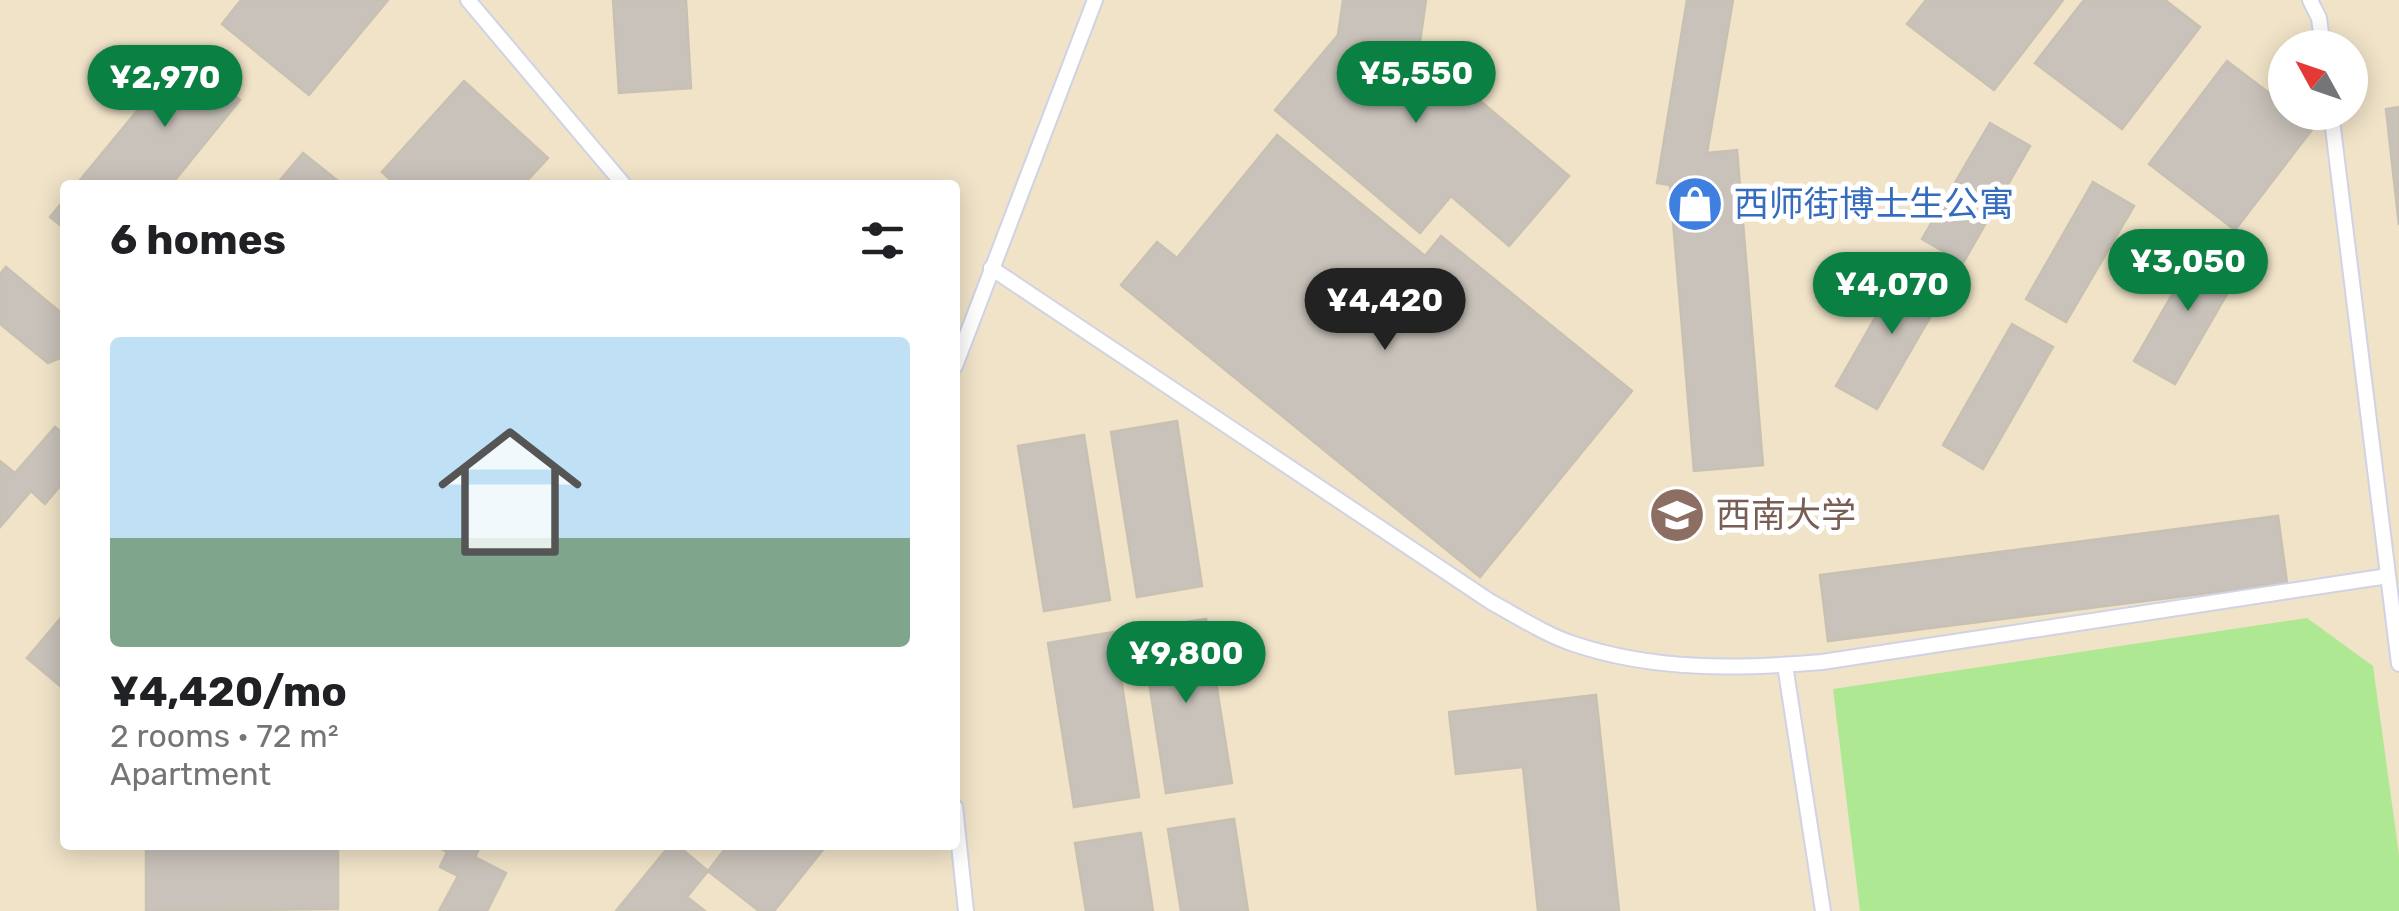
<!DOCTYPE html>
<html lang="en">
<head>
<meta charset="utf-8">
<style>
  body { margin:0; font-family:Rubik,"Noto Sans SC",sans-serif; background:#f2f2f2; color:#202124; height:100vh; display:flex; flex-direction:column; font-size:38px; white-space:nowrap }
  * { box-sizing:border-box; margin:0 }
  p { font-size:32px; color:#757577 }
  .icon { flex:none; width:55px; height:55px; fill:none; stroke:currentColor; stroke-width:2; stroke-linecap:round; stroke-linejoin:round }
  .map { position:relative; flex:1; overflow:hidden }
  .side { position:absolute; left:60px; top:180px; width:900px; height:670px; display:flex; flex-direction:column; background:#fff; border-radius:10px; box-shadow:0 5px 25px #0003 }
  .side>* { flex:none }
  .needle { width:65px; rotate:310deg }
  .fabs { position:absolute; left:2268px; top:30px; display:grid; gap:20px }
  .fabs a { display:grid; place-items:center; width:100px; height:100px; border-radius:50%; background:#fff; box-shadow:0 5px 25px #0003; font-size:50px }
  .price { position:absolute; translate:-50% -85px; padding:0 22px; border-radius:35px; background:#0b8043; color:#fff; font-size:32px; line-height:65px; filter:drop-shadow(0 2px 5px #0008) }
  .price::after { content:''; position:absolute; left:50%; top:60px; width:30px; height:22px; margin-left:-15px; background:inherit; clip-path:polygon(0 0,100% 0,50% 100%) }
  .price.current { background:#222; color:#fff }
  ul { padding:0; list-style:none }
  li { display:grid; align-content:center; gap:20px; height:530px; padding:0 50px }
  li+li { border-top:2px solid #e0e0e0 }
  li span { display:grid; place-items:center; height:310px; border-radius:10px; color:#555 }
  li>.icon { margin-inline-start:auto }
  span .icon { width:180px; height:180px; fill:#fffc; stroke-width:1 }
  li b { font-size:42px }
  h2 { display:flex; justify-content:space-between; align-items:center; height:120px; padding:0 50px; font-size:42px }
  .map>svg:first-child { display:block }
  .education { fill:#f0e3c8; fill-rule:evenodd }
  .green { fill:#afe892 }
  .building { fill:#c8c2ba; stroke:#c8c1b3; stroke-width:2.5 }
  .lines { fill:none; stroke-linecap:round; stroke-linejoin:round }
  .service-casing { stroke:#cfd3e3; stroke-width:18 }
  .service { stroke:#fff; stroke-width:14 }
  .labels { text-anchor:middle; stroke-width:10; stroke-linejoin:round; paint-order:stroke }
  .shop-label { font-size:35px; fill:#366cbe; stroke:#fff; text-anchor:start }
  .education-label { font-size:35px; fill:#785e54; stroke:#fff; text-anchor:start }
</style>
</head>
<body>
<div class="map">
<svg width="2399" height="911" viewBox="0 0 2399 911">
  <rect width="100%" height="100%" fill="#ede5da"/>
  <path class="education" d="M0,0H2399V911H0ZM2285,48H2350V112H2285ZM65,185H955V845H65Z"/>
  <path class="green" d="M2307,618L2373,666L2399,855V911H1860L1833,689Z"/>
  <g class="building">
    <path d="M241,0H388L309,95L222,24Z"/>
    <path d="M613,0H686L691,88L619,93Z"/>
    <path d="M1343,0H1426L1419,49L1569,176L1509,246L1451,196L1420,233L1275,110L1338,35Z"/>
    <path d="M1687,0H1733L1707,153L1737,150L1763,465L1694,471L1670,185L1657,183Z"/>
    <path d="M1926,0H2063L1994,90L1907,24Z"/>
    <path d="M2084,0H2165L2200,27L2122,129L2035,63Z"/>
    <path d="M184,54L240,100L171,185H76Z"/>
    <path d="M2227,61L2285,105V112H2294L2314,127L2235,230L2149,164Z"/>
    <path d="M464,81L548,158L523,185H396L382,172Z"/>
    <path d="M2399,107V225L2386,109Z"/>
    <path d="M1990,123L2030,146L1963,263L1922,239Z"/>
    <path d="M1277,135L1425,256L1441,236L1632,391L1480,577L1121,285L1157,242L1177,258Z"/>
    <path d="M303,153L343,185H276Z"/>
    <path d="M2093,182L2134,206L2066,322L2026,299Z"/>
    <path d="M65,199V229L50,217Z"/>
    <path d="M2201,244L2242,268L2175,384L2134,361Z"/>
    <path d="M1906,264L1947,288L1877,409L1836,386Z"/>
    <path d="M6,267L65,316V356L48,363L0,324V274Z"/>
    <path d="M2012,324L2053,347L1983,469L1943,445Z"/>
    <path d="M1177,421L1202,586L1137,597L1111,432Z"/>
    <path d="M55,427L65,435V480L45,504L31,491L0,527V461L15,473Z"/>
    <path d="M1084,435L1110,600L1044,611L1018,446Z"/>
    <path d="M2278,516L2287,583L1828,641L1820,575Z"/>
    <path d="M65,613V690L27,658Z"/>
    <path d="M1206,619L1232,783L1166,793L1141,629Z"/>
    <path d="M1114,632L1139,797L1074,807L1048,643Z"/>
    <path d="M1596,695L1619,911H1538L1523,767L1456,774L1449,712Z"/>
    <path d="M1234,819L1248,911H1181L1168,829Z"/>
    <path d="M1141,833L1153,911H1086L1075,843Z"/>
    <path d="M146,845H338V909L146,911Z"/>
    <path d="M434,845H481L475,857L506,873L487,911H439L458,876L440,867L447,852Z"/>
    <path d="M670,845H677L708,871L687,897L705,911H616Z"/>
    <path d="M728,845H822L825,847L774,911H759L708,871Z"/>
  </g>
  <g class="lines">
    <g class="service-casing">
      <g id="service">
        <path d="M468,0L624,185"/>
        <path d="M2310,0L2319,18L2323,48"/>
        <path d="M2331,112L2399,664"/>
        <path d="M991,268L1491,602C1517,616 1546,635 1574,644C1654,671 1739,669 1822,662L2388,576"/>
        <path d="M955,366L1095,0"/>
        <path d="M1785,665L1823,911"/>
        <path d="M955,807L966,911"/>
      </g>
    </g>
    <use href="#service" class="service"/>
  </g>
  <defs>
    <g id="shop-disc" transform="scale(2.875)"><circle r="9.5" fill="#3f7fe0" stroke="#fff"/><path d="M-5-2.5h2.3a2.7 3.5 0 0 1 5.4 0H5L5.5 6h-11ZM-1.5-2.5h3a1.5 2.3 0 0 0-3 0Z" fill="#fff"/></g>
    <g id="university-disc" transform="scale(2.875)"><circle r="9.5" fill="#8d6e63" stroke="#fff"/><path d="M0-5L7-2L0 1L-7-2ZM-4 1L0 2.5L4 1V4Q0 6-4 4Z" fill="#fff"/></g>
  </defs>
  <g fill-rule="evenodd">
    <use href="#shop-disc" x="1695" y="204"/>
    <use href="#university-disc" x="1677" y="515"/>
  </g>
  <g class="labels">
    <g class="shop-label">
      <text x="1734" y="216">西师街博士生公寓</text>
    </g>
    <g class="education-label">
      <text x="1716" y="527">西南大学</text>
    </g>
  </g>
</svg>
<div class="fabs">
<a><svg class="needle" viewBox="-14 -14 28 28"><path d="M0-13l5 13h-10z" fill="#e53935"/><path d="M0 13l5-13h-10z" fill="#757577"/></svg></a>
</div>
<b class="price" style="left:1416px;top:126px">¥5,550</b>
<b class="price" style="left:165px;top:130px">¥2,970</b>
<b class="price" style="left:2188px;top:314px">¥3,050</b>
<b class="price" style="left:1892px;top:337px">¥4,070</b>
<b class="price current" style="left:1385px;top:353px">¥4,420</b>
<b class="price" style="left:1186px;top:706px">¥9,800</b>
<section class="side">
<h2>6 homes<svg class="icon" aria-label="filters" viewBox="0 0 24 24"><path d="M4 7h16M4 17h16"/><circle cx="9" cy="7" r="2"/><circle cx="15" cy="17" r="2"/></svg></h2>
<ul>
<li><span style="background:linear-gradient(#bfe0f5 65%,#7fa58c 0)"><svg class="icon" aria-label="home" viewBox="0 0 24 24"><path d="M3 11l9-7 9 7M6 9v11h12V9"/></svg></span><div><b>¥4,420/mo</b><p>2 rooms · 72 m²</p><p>Apartment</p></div></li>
</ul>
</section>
</div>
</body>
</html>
